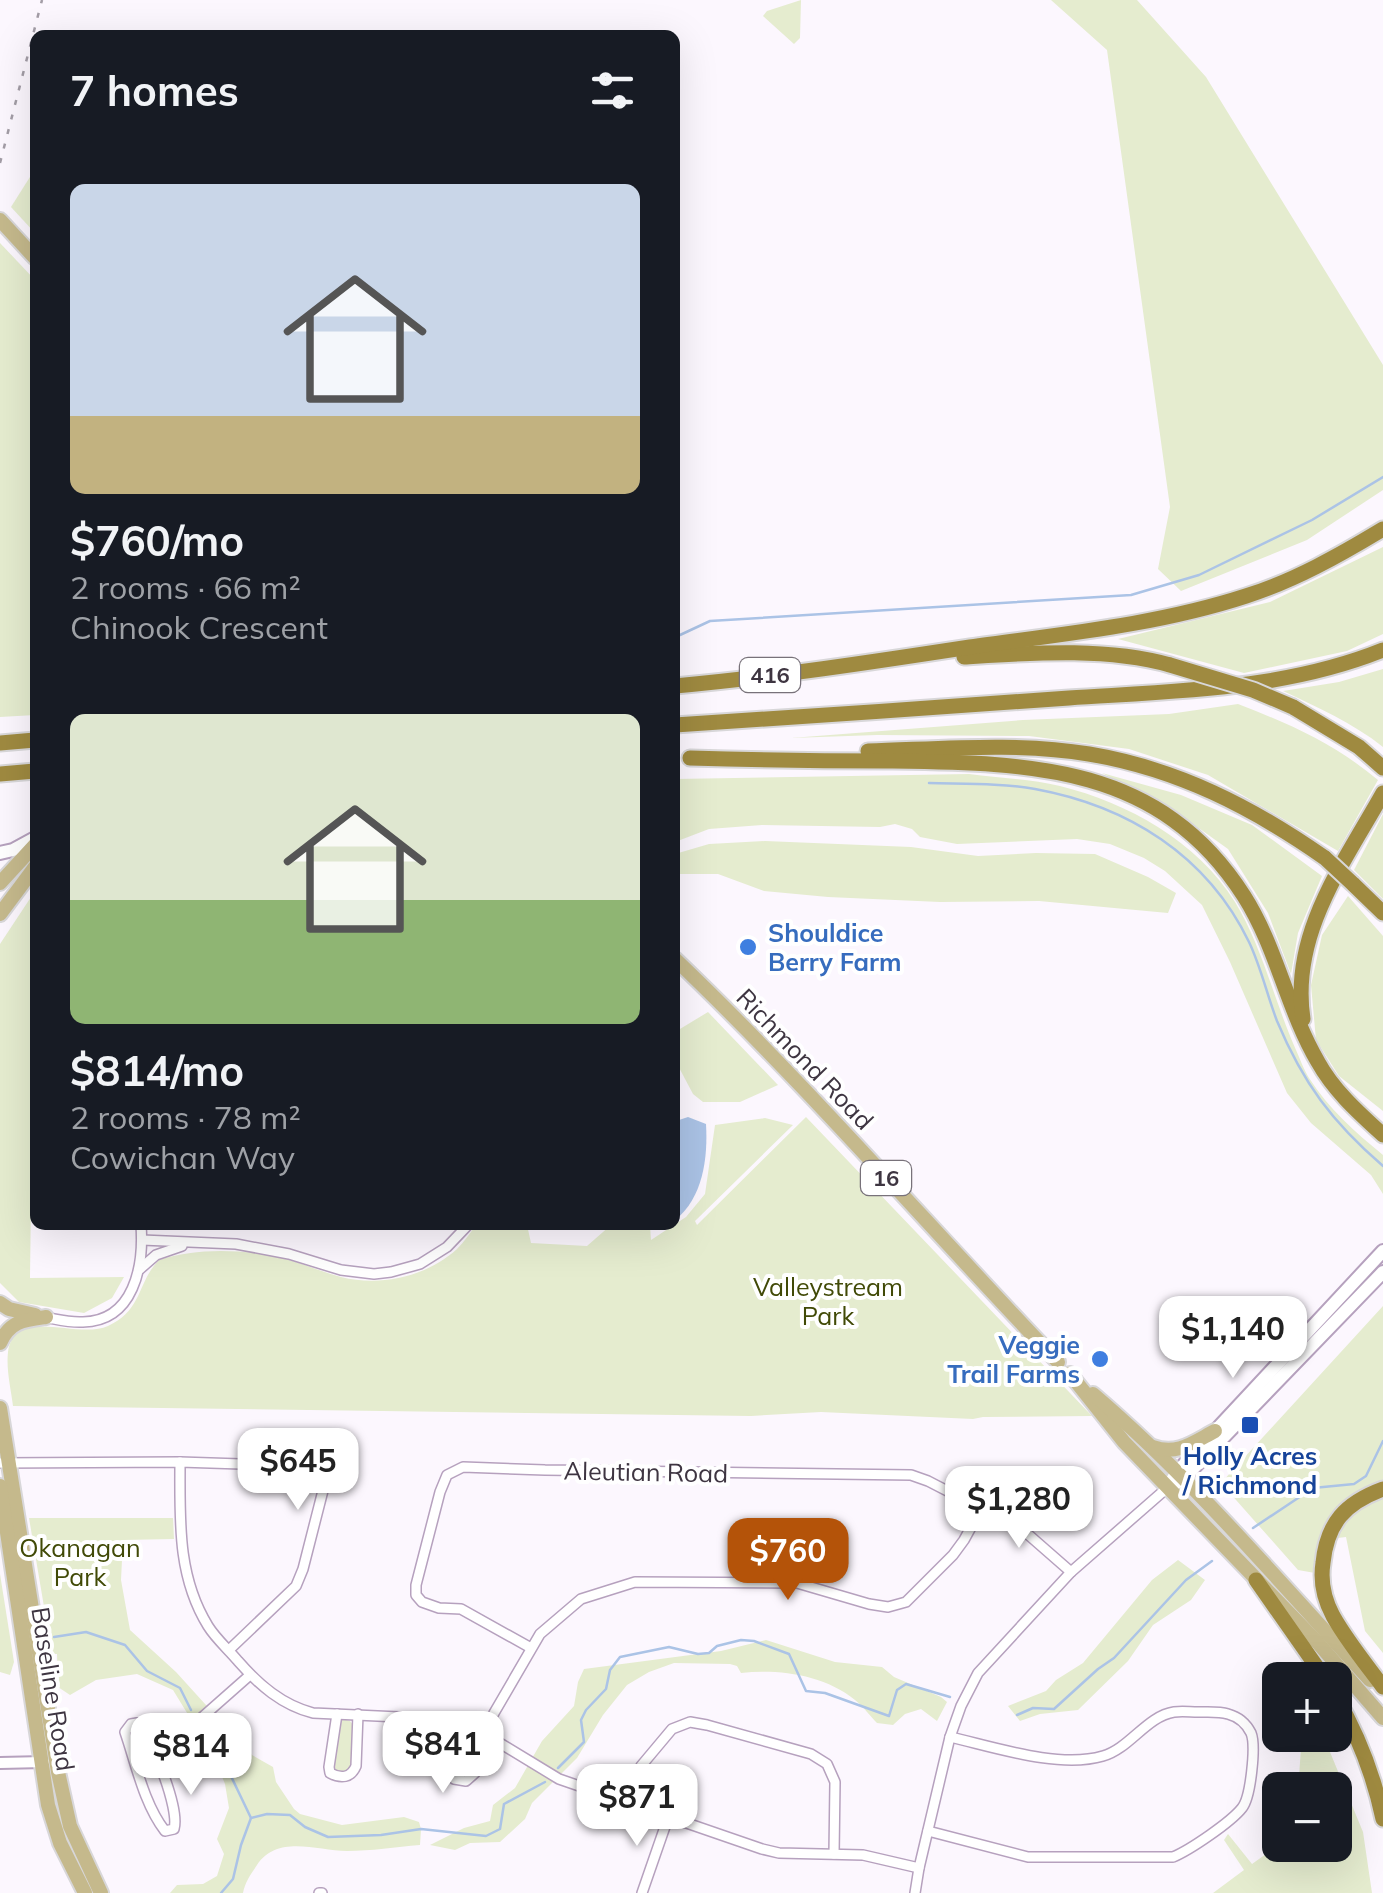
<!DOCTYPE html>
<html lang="en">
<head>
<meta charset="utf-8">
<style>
  body { margin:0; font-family:Mulish,sans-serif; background:#242831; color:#f1f3f6; height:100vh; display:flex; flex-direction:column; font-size:38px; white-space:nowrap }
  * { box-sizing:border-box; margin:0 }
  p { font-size:32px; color:#9ea1a6 }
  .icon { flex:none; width:55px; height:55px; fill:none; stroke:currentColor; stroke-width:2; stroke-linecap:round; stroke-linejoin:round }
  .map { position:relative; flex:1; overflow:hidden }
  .side { position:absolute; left:30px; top:30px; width:650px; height:1200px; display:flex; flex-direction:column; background:#171b24; border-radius:15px; box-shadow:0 10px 40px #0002 }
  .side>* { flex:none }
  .controls { position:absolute; left:1262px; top:1662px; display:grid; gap:20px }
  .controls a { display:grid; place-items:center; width:90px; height:90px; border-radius:15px; background:#171b24; box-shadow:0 10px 40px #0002; font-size:50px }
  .price { position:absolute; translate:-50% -85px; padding:0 22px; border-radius:20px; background:#fff; color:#222; font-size:32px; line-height:65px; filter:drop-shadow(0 2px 5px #0008) }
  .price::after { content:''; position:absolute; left:50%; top:60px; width:30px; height:22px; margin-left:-15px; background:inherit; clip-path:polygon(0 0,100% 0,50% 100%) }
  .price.current { background:#b45309; color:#fff }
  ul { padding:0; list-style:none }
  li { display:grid; align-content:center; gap:20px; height:530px; padding:0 40px }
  li span { display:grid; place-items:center; height:310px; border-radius:15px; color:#555 }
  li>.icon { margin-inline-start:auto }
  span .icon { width:180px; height:180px; fill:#fffc; stroke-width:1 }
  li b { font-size:42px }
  h2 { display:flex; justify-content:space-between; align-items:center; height:120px; padding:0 40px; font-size:42px }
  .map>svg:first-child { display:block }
  .green { fill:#e5eccf }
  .water { fill:#abc3e6 }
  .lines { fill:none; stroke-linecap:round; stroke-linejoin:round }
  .stream { stroke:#abc3e6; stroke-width:2.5 }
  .minor-casing { stroke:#b6a1be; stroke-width:12 }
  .tertiary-casing { stroke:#b6a1be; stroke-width:14 }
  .secondary-casing { stroke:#b6a1be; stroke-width:16 }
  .primary-casing { stroke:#d8d7d9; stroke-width:18 }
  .motorway-casing { stroke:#d8d7d9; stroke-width:19 }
  .minor { stroke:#fff; stroke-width:9 }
  .tertiary { stroke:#fff; stroke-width:10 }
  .secondary { stroke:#fff; stroke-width:12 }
  .primary { stroke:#c5b98c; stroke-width:14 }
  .motorway { stroke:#9f8a40; stroke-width:15 }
  .rail { stroke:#a39da6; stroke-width:2.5; stroke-dasharray:5 10; stroke-linecap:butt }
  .motorway-bridge-casing { stroke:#d8d7d9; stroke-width:19; stroke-linecap:butt }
  .motorway-bridge { stroke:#9f8a40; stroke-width:15 }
  .shop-dot { fill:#3f7fe0; stroke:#fff; stroke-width:4 }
  .transit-dot { fill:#1a4fb4; stroke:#fff; stroke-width:4 }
  .labels { text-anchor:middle; stroke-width:8; stroke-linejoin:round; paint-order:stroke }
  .shield { fill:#fff; stroke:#78727a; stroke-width:2.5 }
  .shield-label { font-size:22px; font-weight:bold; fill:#3e3541 }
  .shop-label { font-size:25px; font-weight:bold; fill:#366cbe; stroke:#fff; text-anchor:start }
  .street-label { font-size:25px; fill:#3e3541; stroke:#fff }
  .park-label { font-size:25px; fill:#414a07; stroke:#fff }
  .transit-label { font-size:25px; font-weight:bold; fill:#164399; stroke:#fff }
</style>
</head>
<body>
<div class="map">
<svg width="1383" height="1893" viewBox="0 0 1383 1893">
  <rect width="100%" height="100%" fill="#fcf7fe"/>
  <g class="green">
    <path d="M801,0L800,38L794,44L763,16L767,11Z"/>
    <path d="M1051,0H1137L1206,77L1383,365V490L1307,540L1181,591L1158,569L1170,507L1107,50Z"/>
    <path d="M35,169V233L11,207Z"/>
    <path d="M0,243L35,280V715L0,717Z"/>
    <path d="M1383,547V634L1347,651L1244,673L1118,639L1270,602Z"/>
    <path d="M1383,669V747C1353,723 1317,707 1283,691L1339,682Z"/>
    <path d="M1238,704C1290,724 1335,744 1378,780L1338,851L1208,775L1129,749L1029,736L877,735L791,738L1023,720L1169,714Z"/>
    <path d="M1102,773L1181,795L1252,825L1322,876L1298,933L1291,974L1268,913L1228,849L1172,809Z"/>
    <path d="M969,774C999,778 1031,779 1060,786C1128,803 1197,841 1235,902C1262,946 1275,1003 1296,1050C1300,1059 1304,1070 1309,1078C1329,1109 1355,1132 1383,1155V1194L1371,1175L1311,1123L1287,1093L1230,962L1202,905L1165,871L1144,858L1110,844L1077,839L957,844L920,837L912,829L895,824L880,827L762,825L709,829L675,842V779Z"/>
    <path d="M1383,814V899L1354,870Z"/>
    <path d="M765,841L911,847L978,856L1036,853L1095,854L1148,877L1176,893L1168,913L1039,901L940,902L828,897L764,891L718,874H675V854L709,844Z"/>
    <path d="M35,891L30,1278L124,1277L112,1298L84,1313L19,1302L0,1283V944Z"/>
    <path d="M1348,896L1383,936V1111L1339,1076L1316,1040L1311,985L1322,935Z"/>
    <path d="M708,1012L778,1085L740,1102H703L693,1094L675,1060V1032Z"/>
    <path d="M806,1117L1092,1416L983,1417L973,1419L821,1412L751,1416L13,1406C11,1389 6,1370 8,1352C14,1305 77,1340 108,1326C143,1310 137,1282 159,1260C198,1247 249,1249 289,1260C306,1265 323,1272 341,1277C380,1287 426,1277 457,1249C464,1242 470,1233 476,1225H527L531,1243L587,1246L611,1225H650L651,1240L686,1217L705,1194L715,1125L765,1118L793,1125L695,1221L697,1225Z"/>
    <path d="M1383,1306V1653L1365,1631L1346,1537L1321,1540L1315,1573L1298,1570L1221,1483Z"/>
    <path d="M29,1518H173L174,1539L123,1540L121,1580L130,1630L176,1672L225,1726L232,1728L252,1755L273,1767L276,1782L294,1809L300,1814L342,1825L404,1817L419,1822L421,1829L420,1845C396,1847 371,1851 347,1851C317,1851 278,1834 257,1865C251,1874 245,1882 243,1893H170L177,1885L203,1884L217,1876L224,1854L217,1839L229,1808L225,1784L214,1757L173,1690L137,1674L96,1680L70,1695L58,1687L57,1654H52Z"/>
    <path d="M1178,1560L1205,1580L1191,1600L1153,1625L1128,1661L1078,1710L1040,1714L1020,1721L1008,1706L1046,1691L1056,1680L1083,1663L1152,1580Z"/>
    <path d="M0,1574L14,1662L10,1675L0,1672Z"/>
    <path d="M766,1640L835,1662L882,1667L894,1677L941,1697L947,1702L937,1721L921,1709L905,1714L893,1725L877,1723C870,1716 863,1706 855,1700C824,1675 780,1669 741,1673L737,1666L730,1664L674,1663L649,1672L627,1685L603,1715L577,1758L532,1803L525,1819L500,1842L470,1843L455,1850L430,1845L464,1828L490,1821L493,1805L515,1788L542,1741L574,1706L578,1682L584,1669L721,1651Z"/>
    <path d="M343,1719L350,1721L353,1725V1767L346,1775L335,1772L332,1768L338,1724Z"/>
    <path d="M473,1733L485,1741L484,1748L467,1775L461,1777L450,1772C451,1757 459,1739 473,1733Z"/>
    <path d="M1302,1735H1323L1363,1832L1372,1893H1213L1244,1870L1224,1840L1228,1834L1252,1864L1280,1844L1335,1845V1790H1298Z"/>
  </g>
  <path class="water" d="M688,1117L706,1124C708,1158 703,1198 675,1220V1128L679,1120Z"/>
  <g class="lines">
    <g class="stream">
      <path d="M675,634L680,635L710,621L1131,595L1199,575L1312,520L1383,477"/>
      <path d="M929,783C964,784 1001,783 1035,789C1128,806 1207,855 1249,942C1261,967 1267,995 1277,1021C1303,1083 1332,1122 1383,1166"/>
      <path d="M1253,1528L1313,1488L1354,1484L1366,1476L1383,1441"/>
      <path d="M54,1637L86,1632L125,1645L147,1671L180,1688L191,1710"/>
      <path d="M1017,1715L1033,1708L1054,1709L1098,1669L1114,1658L1186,1580L1212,1561"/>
      <path d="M218,1749L251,1818"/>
      <path d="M558,1768L584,1742L581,1720L586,1710L606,1689L610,1670L620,1657L669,1647L698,1654L709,1653L717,1646L741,1640L754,1641L789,1654L806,1691L825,1693L889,1716L897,1690L906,1684L950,1697"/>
      <path d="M221,1893L233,1879L241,1845L251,1818L267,1814L290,1815L305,1827L328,1837L381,1835L421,1829L486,1836L500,1829L504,1804L545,1782"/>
    </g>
    <g class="minor-casing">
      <g id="minor">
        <path d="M142,1240L236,1244L289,1254L341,1270L374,1274L391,1272L420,1264L447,1247L468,1225"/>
        <path d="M140,1269L156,1255L182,1246"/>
        <path d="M43,1317C56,1319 69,1323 83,1322C134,1321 144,1266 141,1225"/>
        <path d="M180,1462C180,1520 177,1576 208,1626C216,1639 229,1650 238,1661C259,1685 282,1705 313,1713L442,1719L470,1725L559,1779L762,1849L779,1853L863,1855L919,1868"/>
        <path d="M0,1463L180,1462L329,1467L303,1569L296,1586L229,1650"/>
        <path d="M531,1648L461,1609L439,1608L422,1602L416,1595V1585L440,1492L447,1475L463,1467L545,1470L911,1475L928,1481L1023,1530L1071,1572"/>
        <path d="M337,1714L329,1767L330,1773C341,1779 351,1778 356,1766L358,1714"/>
        <path d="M137,1723C152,1738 180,1809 174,1829L165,1831C144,1804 136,1764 125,1732L131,1724Z"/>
        <path d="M470,1725L448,1756L446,1769L454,1779L466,1781L475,1773L494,1739"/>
        <path d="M483,1732L540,1634L581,1599L635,1582L797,1583L869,1604L888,1607L906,1602L953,1555L964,1540L981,1509"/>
        <path d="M151,1745L199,1720L250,1675"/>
        <path d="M629,1803L641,1766L672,1729L690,1722L707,1725L811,1754L827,1764L835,1782L834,1854"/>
        <path d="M928,1831L1028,1857H1173C1190,1850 1231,1822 1242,1808C1251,1797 1256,1745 1251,1733C1246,1723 1239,1717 1228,1714C1219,1711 1207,1712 1198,1712C1190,1712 1182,1711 1174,1712C1147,1716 1129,1749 1103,1756C1059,1769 994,1747 950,1737"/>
        <path d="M319,1893H322"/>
        <path d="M642,1893L668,1818"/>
        <path d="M915,1893L919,1868L950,1737L961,1706L978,1673L1071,1572L1167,1488"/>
      </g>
    </g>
    <g class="tertiary-casing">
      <path id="tertiary" d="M0,1763L44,1762"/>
    </g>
    <g class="secondary-casing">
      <g id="secondary">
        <path d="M0,853L13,850L35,838"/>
        <path d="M1175,1484L1183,1479L1383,1272"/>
        <path d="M1167,1488L1177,1472L1383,1251"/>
      </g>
    </g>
    <g class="primary-casing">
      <g id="primary">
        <path d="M0,220L35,258"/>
        <path d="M0,883L35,845"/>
        <path d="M0,914L35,867"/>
        <path d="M675,959C809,1087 930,1228 1058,1362"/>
        <path d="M0,1303L9,1309L35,1315"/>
        <path d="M0,1343C10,1321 24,1320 46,1317"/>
        <path d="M1070,1374L1124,1442L1318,1643L1383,1718"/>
        <path d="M1093,1394C1194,1480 1280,1583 1370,1680"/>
        <path d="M0,1408L58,1772L70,1826L101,1893"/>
        <path d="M1153,1447C1177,1456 1194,1442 1215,1431"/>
        <path d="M0,1486L48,1805L60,1843L85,1893"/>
      </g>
    </g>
    <g class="motorway-casing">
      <g id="motorway">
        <path d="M964,657C1031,653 1105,647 1170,665"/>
        <path d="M675,686C774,677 872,662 970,647C1062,634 1157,625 1246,596C1294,581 1340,555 1383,529"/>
        <path d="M1293,707L1359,747L1383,768"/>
        <path d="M675,725C806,716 938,708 1069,698C1175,691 1284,690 1383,650"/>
        <path d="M0,743L35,740"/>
        <path d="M868,751C941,749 1017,742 1089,754C1178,769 1252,807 1325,858"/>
        <path d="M690,758C756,760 822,761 887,761C1028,763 1159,763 1244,896C1277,948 1287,1009 1318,1062C1334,1091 1359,1113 1383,1135"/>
        <path d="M0,774L35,771"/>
        <path d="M1353,884L1383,913"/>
        <path d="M1303,1019C1290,934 1344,863 1383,793"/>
        <path d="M1383,1489C1345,1503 1327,1523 1323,1563C1320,1582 1324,1599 1333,1616C1347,1641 1366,1664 1383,1687"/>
        <path d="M1256,1580L1326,1680"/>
        <path d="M1335,1695C1357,1733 1374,1776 1383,1819"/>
      </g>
    </g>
    <use href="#minor" class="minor"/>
    <use href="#tertiary" class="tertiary"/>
    <use href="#secondary" class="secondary"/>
    <use href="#primary" class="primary"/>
    <use href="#motorway" class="motorway"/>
    <path class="rail" d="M0,163L42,0"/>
    <g class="motorway-bridge-casing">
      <g id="motorway-bridge">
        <path d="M1170,665L1253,690L1293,707"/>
        <path d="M1325,858L1353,884"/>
      </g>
    </g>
    <use href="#motorway-bridge" class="motorway-bridge"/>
  </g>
  <g class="shop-dot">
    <circle cx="748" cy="947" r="10"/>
    <circle cx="1100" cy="1359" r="10"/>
  </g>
  <rect class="transit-dot" x="1240" y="1415" width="20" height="20" rx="5"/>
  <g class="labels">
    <g class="shield">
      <rect x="740" y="658" width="60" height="34" rx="8"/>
      <rect x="861" y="1161" width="50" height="34" rx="8"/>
    </g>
    <g class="shield-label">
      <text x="770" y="683">416</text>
      <text x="886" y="1186">16</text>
    </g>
    <g class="shop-label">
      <text x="768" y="942">Shouldice<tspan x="768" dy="29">Berry Farm</tspan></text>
      <text x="1080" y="1354" text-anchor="end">Veggie<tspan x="1080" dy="29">Trail Farms</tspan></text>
    </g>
    <g class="street-label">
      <text transform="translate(805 1059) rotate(46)" y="9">Richmond Road</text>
      <text transform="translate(646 1472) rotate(1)" y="9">Aleutian Road</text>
      <text transform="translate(53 1689) rotate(81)" y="9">Baseline Road</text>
    </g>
    <g class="park-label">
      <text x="828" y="1296">Valleystream<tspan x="828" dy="29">Park</tspan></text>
      <text x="80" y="1557">Okanagan<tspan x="80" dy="29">Park</tspan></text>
    </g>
    <g class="transit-label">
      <text x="1250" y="1465">Holly Acres<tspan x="1250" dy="29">/ Richmond</tspan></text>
    </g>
  </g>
</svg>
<div class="controls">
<a>+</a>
<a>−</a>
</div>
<b class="price" style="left:1233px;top:1381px">$1,140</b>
<b class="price" style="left:298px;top:1513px">$645</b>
<b class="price" style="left:1019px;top:1551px">$1,280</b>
<b class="price current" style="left:788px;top:1603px">$760</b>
<b class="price" style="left:443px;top:1796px">$841</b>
<b class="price" style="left:191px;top:1798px">$814</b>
<b class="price" style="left:637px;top:1849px">$871</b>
<section class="side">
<h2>7 homes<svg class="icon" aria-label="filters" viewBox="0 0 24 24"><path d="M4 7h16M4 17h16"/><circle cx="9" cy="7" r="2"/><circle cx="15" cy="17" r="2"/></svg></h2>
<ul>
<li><span style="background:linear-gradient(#c9d6e8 75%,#c2b280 0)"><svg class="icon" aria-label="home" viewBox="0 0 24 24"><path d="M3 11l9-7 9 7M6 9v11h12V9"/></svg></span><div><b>$760/mo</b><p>2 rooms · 66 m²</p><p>Chinook Crescent</p></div></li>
<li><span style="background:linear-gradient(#dfe7d0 60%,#8fb573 0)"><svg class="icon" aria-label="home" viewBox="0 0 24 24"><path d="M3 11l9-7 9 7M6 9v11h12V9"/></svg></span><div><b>$814/mo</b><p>2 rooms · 78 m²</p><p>Cowichan Way</p></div></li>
</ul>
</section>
</div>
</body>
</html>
